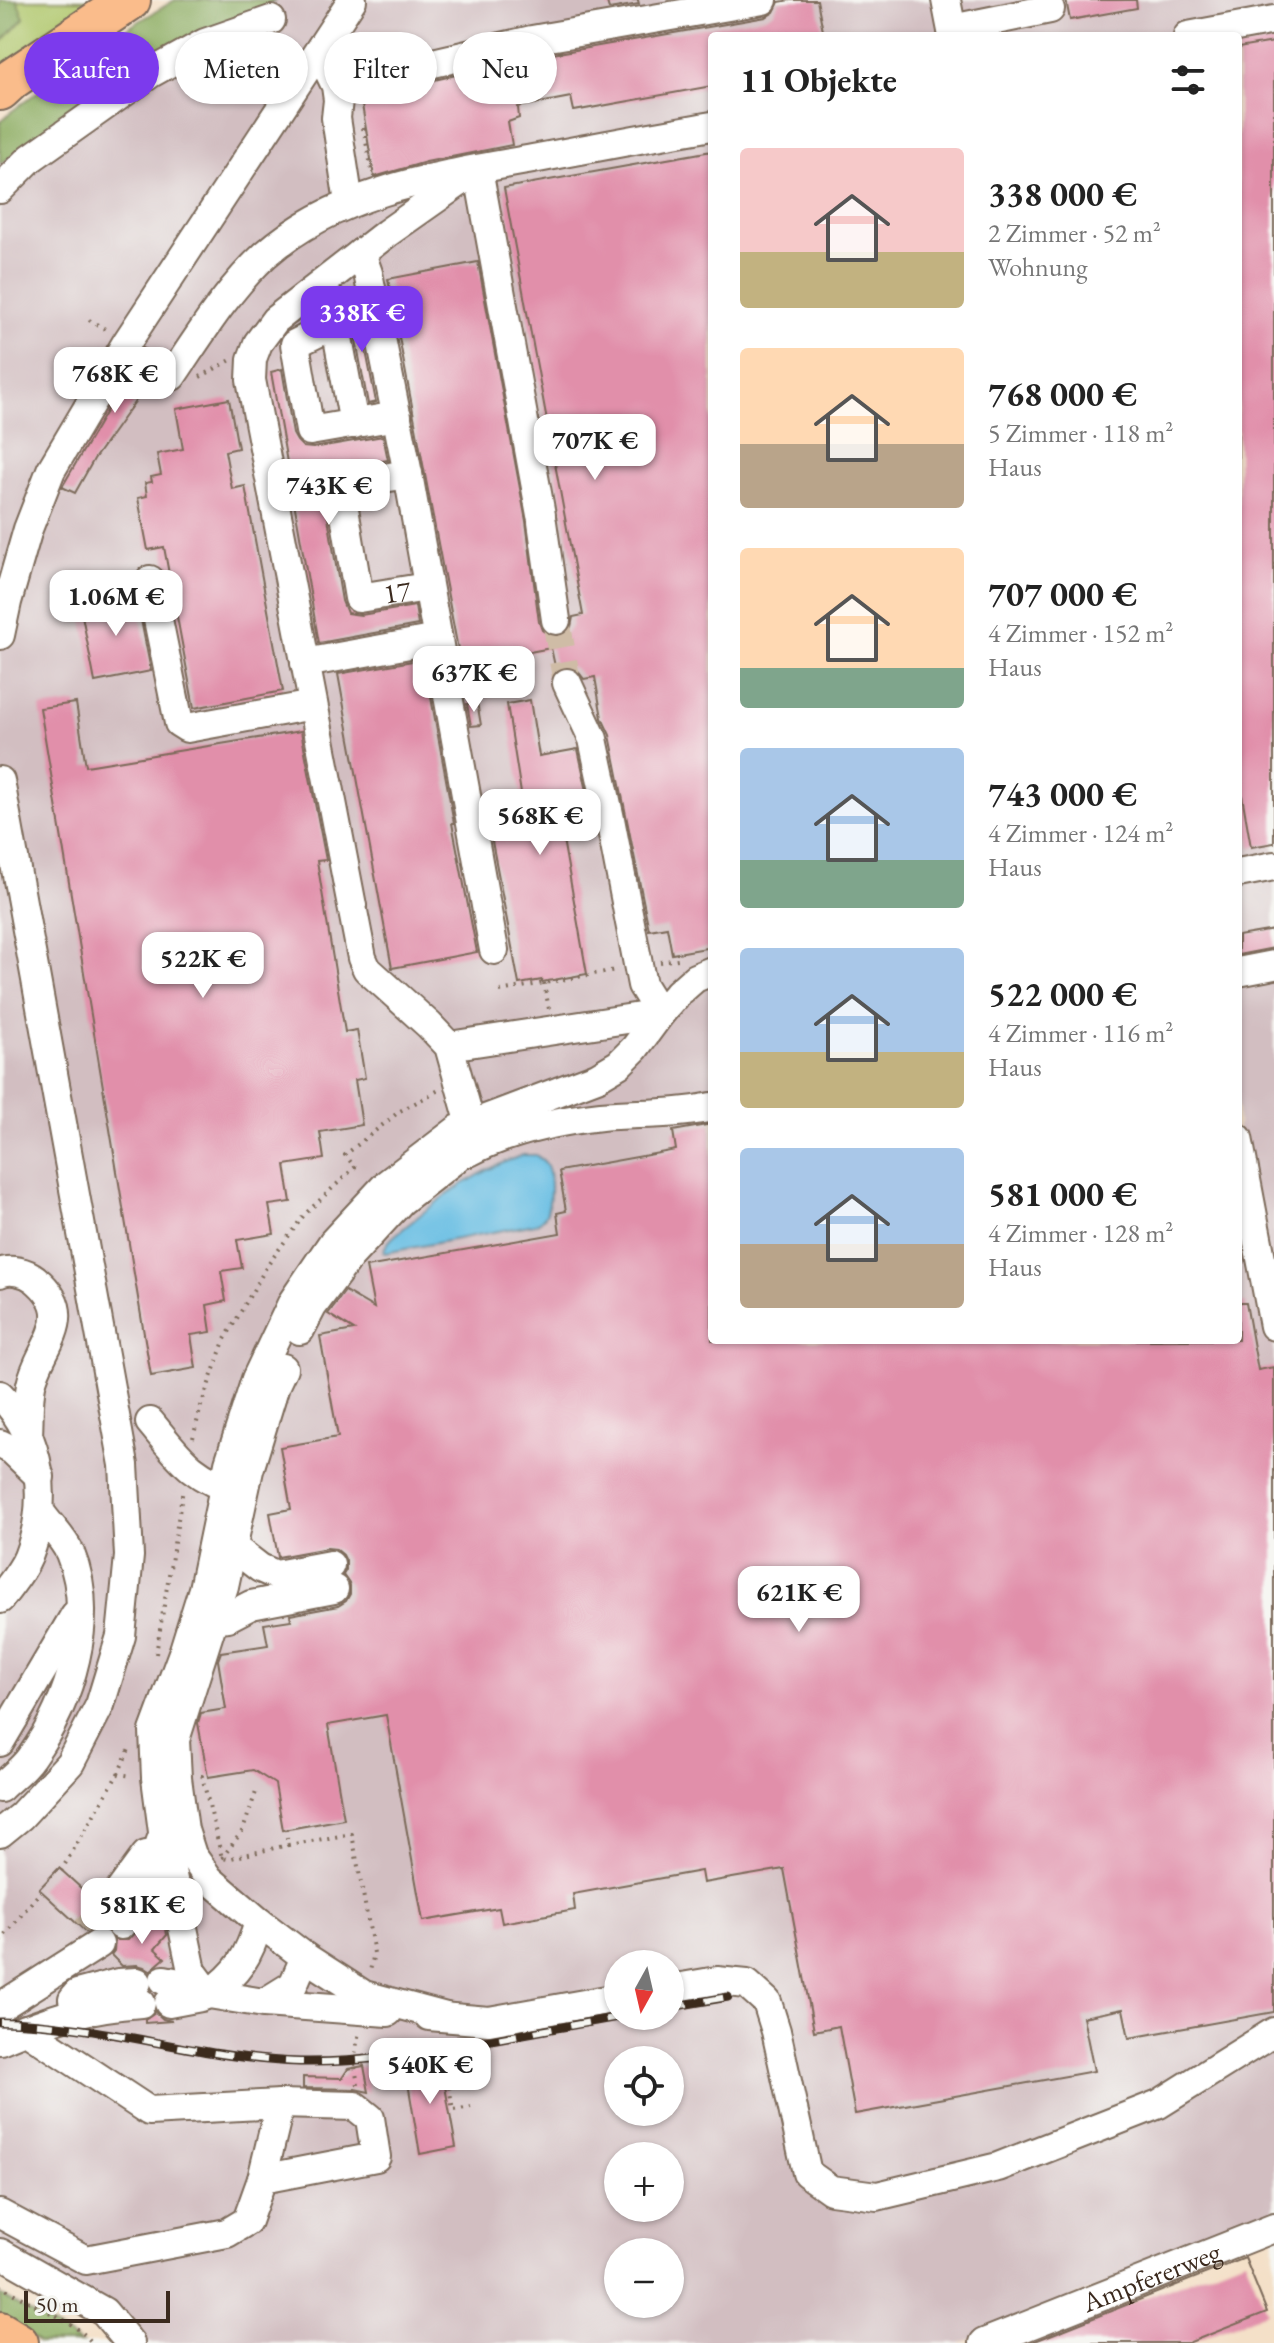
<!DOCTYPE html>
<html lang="de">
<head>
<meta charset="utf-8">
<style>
  body { margin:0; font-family:"EB Garamond",serif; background:#f2f2f2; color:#222; height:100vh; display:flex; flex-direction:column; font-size:30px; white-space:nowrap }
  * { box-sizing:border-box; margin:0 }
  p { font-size:26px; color:#767676 }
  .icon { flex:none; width:44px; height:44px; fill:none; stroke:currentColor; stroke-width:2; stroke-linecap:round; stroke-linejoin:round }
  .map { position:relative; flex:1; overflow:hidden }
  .side { position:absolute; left:708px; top:32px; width:534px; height:1312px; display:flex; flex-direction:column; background:#fff; border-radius:8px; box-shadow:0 2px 6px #0004 }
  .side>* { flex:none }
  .banner { position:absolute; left:24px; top:32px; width:564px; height:72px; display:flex; gap:16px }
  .needle { width:52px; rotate:188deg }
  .fabs { position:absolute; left:604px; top:1950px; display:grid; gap:16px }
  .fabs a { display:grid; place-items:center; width:80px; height:80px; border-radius:50%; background:#fff; box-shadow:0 2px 6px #0004; font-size:40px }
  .scale { position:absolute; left:24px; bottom:20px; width:146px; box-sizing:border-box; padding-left:8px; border:4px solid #3b2a1e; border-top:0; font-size:22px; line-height:28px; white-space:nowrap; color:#3b2a1e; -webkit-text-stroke:6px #f6f6f2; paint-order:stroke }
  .price { position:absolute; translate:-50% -68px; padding:0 18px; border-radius:16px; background:#fff; color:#222; font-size:26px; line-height:52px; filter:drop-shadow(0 2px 4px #0008) }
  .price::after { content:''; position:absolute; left:50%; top:48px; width:24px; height:18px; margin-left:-12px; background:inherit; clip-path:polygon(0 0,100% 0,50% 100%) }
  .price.active { background:#7c3aed; color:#fff }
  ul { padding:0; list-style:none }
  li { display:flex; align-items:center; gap:24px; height:200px; padding:0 32px }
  li span { display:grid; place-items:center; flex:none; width:224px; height:160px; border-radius:8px; color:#555 }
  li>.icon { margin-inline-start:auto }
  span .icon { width:96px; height:96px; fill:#fffc; stroke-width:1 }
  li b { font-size:34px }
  h2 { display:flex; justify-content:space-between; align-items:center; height:96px; padding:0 32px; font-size:34px }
  .pill { padding:0 28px; border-radius:36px; background:#fff; box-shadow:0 2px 6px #0004; font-size:28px; line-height:72px }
  .pill.active { background:#7c3aed; color:#fff }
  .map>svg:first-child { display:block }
  .industrial { fill:#d2bec1; fill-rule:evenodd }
  .green { fill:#b1c86d; stroke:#767946; stroke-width:2 }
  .forest { fill:#8cac60; stroke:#646b3f; stroke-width:2 }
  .water { fill:#66bde3; stroke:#507480; stroke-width:2 }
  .building { fill:#e18faa }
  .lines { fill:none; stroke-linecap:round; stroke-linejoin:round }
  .minor-tunnel { stroke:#cfbca6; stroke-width:28; stroke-dasharray:28 14; stroke-linecap:butt }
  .minor-casing { stroke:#7c6a5a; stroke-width:32 }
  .highway-casing { stroke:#7c6a5a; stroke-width:44 }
  .path { stroke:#7c6a5a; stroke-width:4; stroke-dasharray:2 6; stroke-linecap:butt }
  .minor { stroke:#fff; stroke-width:28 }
  .highway { stroke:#fabc8b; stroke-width:40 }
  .rail-casing { stroke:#3b2a1e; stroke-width:9 }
  .rail { stroke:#f6f6f2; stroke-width:6; stroke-dasharray:18; stroke-linecap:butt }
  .labels { text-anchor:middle; stroke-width:8; stroke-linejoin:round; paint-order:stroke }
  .street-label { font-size:28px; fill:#3b2a1e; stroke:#f6f6f2 }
</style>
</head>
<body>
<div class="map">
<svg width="1274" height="2343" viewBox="0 0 1274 2343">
  <rect width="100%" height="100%" fill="#f6f6f2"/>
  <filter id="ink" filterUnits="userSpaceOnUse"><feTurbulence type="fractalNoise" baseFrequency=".0125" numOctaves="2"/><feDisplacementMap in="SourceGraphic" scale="16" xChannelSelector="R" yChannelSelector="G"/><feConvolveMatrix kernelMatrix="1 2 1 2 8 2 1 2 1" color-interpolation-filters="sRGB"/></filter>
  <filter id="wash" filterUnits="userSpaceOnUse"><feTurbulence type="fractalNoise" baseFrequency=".006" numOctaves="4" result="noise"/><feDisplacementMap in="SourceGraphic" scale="32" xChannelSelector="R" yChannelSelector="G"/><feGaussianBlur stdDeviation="1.8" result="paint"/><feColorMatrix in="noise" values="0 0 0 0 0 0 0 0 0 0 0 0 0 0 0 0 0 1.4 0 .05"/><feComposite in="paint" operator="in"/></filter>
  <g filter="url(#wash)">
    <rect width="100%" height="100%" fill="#f4e0c8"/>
    <path class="industrial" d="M276,0H1274V2217L960,2343H118L62,2301L0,2268V164L130,80ZM712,36H1238V1340H712ZM618,1964H670V2016H618ZM618,2060H670V2112H618ZM618,2156H670V2208H618ZM618,2252H670V2304H618Z"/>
    <path class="green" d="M17,0H96L0,68V44L24,18Z"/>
    <g class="forest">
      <path d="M0,0H17L24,18L0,44Z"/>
      <path d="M175,0H276L130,80L0,164V122L12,111L101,44Z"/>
      <path d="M0,2295L81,2343H39L0,2319Z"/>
    </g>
    <path class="water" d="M523,1155H536C539,1158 544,1160 546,1164C552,1174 551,1206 545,1216C542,1220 539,1222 535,1224L385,1253L383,1252C387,1240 399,1232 409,1224C444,1195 480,1170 523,1155Z"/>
    <g id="blocks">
      <g class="building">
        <path d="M615,0H638L639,4L609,9L607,2Z"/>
        <path d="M790,0H817L824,36H712V86L574,111L571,97L518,107L519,118L508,122L512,145L426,162L374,177L361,99L373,94L535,57L766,17L774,12L779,2Z"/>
        <path d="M1066,0H1136L1137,8L1070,20Z"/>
        <path d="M1274,42V843L1251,847L1238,773V48Z"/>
        <path d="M712,151V947L672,954L667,927L649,930L610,735L602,718L595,677L584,679L577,670L569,666L561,667L556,671L551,648L461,665L388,279L478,262L526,521L539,622L542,630L549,635L559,637L566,634L571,627L573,617L583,615L504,188Z"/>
        <path d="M357,305L376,402L368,404L353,324L347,306Z"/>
        <path d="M143,348L161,361L156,372L94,459L75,493L62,487Z"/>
        <path d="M282,369L293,434L297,441L303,447L313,448L383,436L388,460L323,471V488L342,601L347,613L361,615L415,606L418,625L319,643L271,372Z"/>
        <path d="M229,399L238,448L225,451L232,489L245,486L283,691L194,708L164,547L148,550L138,498L147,496L145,483L152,482L151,477L161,475L157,454L183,449L176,409Z"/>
        <path d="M136,594L151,671L95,682L80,605Z"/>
        <path d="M424,659L454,823H452L477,952L392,968L338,674Z"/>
        <path d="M530,700L539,756L578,749L591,810L559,817L587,974L542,982V980L519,984L491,836L498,835L493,811L523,806L507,704Z"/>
        <path d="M477,702L481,725L471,726L467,704Z"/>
        <path d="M76,703L86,766L301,731L326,860L317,861L345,1032L357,1030L365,1078L355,1080L362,1125L320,1132L324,1159L285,1165L291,1202L269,1205L274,1234L237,1240L242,1268L221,1271L226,1301L207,1305L211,1332L191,1335L196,1368L151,1376L40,708Z"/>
        <path d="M1274,930V948L1238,955V936Z"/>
        <path d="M712,1124V1340H1238V1303H1246L1258,1370L1274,1367V2012L1129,2038L1123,2009L1083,2017L1094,2071L855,2114L839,2026L814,2031L784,1869L703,1883L701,1871L573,1894L575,1910L502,1923L499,1908L423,1921L386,1715L328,1725L344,1819L283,1830L275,1784L253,1770L208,1777L198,1723L201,1713L226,1709L218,1660L221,1652L268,1645L264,1624L291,1620L290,1615L338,1606L346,1601L350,1594V1585L343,1575L346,1570V1561L343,1555L336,1549L327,1548L278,1557L270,1513L291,1509L280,1447L338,1437L320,1336L354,1330L328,1314L345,1291L374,1308L366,1267L560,1233L557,1213L566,1211L559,1171L676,1150L673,1131Z"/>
        <path d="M59,1868L93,1899L88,1908L89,1917L96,1925L105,1928L98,1927L86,1932L39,1889Z"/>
        <path d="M150,1915L166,1929L167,1935L155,1949L165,1958L150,1971L144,1967L137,1965L122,1966L111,1955L114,1951L115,1940H128Z"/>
        <path d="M155,2012L163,2019L172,2021L145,2023V2019Z"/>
        <path d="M440,2059L456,2147L420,2154L405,2065Z"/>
        <path d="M364,2066L369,2092L355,2089L303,2088V2077L342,2078L348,2069Z"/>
        <path d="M1245,2258L1267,2312L1188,2343H1030Z"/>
      </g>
    </g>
  </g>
  <g filter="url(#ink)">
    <use href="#blocks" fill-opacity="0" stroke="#7c6a5a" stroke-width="2"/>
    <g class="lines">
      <g class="minor-tunnel">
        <path d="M556,620L567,683"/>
        <path d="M85,1931L105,1911"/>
      </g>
      <g class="minor-casing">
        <g id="minor">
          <path d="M946,0L953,36"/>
          <path d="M952,29L1050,9"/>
          <path d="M1188,36L1274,20"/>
          <path d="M310,64L324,61L336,86L338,100L336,118L347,190L350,202"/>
          <path d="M338,100L351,85L368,78L532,40L763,0"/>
          <path d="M0,189L31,158L151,73L205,43L271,20"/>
          <path d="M361,253L368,273L408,474L494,950"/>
          <path d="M172,376C200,335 228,289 265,255C339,189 444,175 538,158C596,147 654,136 712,126"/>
          <path d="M354,424L336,327L323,330L295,344L310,431L397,416"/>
          <path id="s1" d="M408,474L340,485L359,598L427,587"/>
          <path d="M542,522L556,620"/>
          <path d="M150,580L179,723L187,728L313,705"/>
          <path d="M0,635L7,602L28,529L51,470L127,342L352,0"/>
          <path d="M305,663L437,639"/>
          <path d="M0,781L124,1465L129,1556L121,1636L100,1705L70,1763L21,1816L0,1833"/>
          <path d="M1238,873L1274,866"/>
          <path d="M1238,972L1274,965"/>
          <path d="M449,1046L660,1014L642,985L610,819L593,739L567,683"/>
          <path d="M1238,1138L1274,1326"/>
          <path d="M475,1139L449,1046L429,1025L367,969L362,958L251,380L252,359L258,343L275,320L387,233L478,169L541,515"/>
          <path d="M469,1152C509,1131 556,1121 601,1116C638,1113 675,1115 712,1107"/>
          <path d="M0,1273C10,1268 26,1272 35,1279C81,1317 39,1345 31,1385C28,1401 29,1419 28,1435"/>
          <path d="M300,1330L312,1307L350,1256L401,1201L454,1160L487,1127"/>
          <path d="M283,1368L275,1385L249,1470L224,1586L175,1740L177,1778L184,1830L192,1855L209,1879L259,1922L305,1957L364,1995L446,2017"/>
          <path d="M0,1395C43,1437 49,1503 28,1557C22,1572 9,1586 0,1599"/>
          <path d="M150,1422C180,1458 191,1477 239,1492"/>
          <path d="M0,1444L12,1450L40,1477"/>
          <path d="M221,1538L260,1568L276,1575L330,1565"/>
          <path d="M202,1620L228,1617L251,1605L334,1589"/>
          <path d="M0,1742L75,1615"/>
          <path d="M0,1788C10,1778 23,1769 31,1757C70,1703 97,1617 70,1553C64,1539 50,1526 41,1513"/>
          <path d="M105,1911L146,1855"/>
          <path d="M259,1922C249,1956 238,1974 209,1994L192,1971L163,1832L156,1778L154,1731L184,1650L203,1589L229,1463L256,1379L293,1301L333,1242L387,1184L459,1129L597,1077L619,1064L635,1048L660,1014L678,993L695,978L712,971"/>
          <path d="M121,1925L140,1900L164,1832"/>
          <path d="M164,1980L189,1985L209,1994"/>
          <path d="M670,1989L717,1981L747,1984L767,2002L776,2031L807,2173L831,2190L877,2196L998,2167L1159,2104L1274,2032"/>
          <path d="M73,1999L77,1994L118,1983L137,1982"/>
          <path d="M169,2003L201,1997L209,1994L264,2003L388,2012"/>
          <path d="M264,2003L293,1985L305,1957"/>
          <path d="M0,2007L99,1944"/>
          <path d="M429,2016L489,2021L618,1998"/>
          <path d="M25,2029L149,2111L280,2104L355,2106L370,2118L376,2157L262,2179"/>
          <path d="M0,2040C52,2018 85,2007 141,2003"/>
          <path d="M0,2214L86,2260L227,2233L247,2221L262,2179L280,2104"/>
          <path d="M0,2253L104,2312L130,2343"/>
          <path id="s2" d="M984,2343L1274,2228"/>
        </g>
      </g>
      <g class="highway-casing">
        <g id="highway">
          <path d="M0,90L12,79L130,0"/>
          <path d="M0,2332L18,2343"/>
        </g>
      </g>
      <g class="path">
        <path d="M363,128L372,170"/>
        <path d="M89,320L107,330"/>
        <path d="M200,377L231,360"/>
        <path d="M660,962L683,958"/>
        <path d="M544,983L549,1009"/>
        <path d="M500,991L616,970"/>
        <path d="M193,1438L201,1406L224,1341L267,1266L304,1215L355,1167L345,1155L400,1111L439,1090"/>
        <path d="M156,1654L183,1489"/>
        <path d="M118,1774L130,1747"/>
        <path d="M201,1776H202L222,1858L227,1859L288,1845"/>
        <path d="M286,1829L288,1845L352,1834L374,1953L370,1971"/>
        <path d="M222,1858L243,1830L257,1789"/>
        <path d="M61,1871L118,1774L132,1776"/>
        <path d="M0,1941L41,1891"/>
        <path d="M354,2064L443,2050L453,2110L471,2107"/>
        <path d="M358,2085L354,2061L359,2031"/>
        <path d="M0,2285C26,2304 75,2319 92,2343"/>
      </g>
      <use href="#minor" class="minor"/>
      <use href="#highway" class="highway"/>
      <g class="rail-casing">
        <g id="rail">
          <path d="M670,2007L728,1997"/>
          <path d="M0,2022C101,2023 199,2059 300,2062C362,2063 420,2053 480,2042C528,2033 576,2025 623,2016"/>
        </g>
      </g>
      <use href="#rail" class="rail"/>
    </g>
  </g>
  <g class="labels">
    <g class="street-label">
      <text dy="10" stroke="none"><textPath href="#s1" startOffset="222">17</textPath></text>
      <text dy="10" stroke="none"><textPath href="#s2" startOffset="180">Ampfererweg</textPath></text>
    </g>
  </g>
</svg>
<div class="fabs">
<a><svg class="needle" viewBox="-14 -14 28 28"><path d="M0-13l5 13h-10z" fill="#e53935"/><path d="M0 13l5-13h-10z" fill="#767676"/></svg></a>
<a><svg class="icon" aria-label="locate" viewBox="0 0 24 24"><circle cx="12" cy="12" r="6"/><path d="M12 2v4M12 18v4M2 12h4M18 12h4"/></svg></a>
<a>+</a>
<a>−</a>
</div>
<div class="scale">50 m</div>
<b class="price active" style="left:362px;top:354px">338K €</b>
<b class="price" style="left:115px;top:415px">768K €</b>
<b class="price" style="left:595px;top:482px">707K €</b>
<b class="price" style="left:329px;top:527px">743K €</b>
<b class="price" style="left:116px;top:638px">1.06M €</b>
<b class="price" style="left:474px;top:714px">637K €</b>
<b class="price" style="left:540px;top:857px">568K €</b>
<b class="price" style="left:203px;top:1000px">522K €</b>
<b class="price" style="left:799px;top:1634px">621K €</b>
<b class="price" style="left:142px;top:1946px">581K €</b>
<b class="price" style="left:430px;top:2106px">540K €</b>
<div class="banner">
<a class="pill active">Kaufen</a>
<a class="pill">Mieten</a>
<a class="pill">Filter</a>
<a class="pill">Neu</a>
</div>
<section class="side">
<h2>11 Objekte<svg class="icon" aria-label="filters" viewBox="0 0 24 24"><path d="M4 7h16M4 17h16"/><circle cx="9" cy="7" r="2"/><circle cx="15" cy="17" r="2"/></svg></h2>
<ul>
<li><span style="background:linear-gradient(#f6c9c9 65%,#c2b280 0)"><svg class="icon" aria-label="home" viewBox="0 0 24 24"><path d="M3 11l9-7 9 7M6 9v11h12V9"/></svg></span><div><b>338 000 €</b><p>2 Zimmer · 52 m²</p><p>Wohnung</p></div></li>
<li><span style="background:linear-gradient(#ffd9b3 60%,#b9a48a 0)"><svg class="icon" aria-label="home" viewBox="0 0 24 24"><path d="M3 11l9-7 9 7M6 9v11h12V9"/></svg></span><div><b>768 000 €</b><p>5 Zimmer · 118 m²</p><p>Haus</p></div></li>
<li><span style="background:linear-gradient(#ffd9b3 75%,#7fa58c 0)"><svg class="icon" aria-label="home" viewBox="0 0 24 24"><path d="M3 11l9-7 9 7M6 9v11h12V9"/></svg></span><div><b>707 000 €</b><p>4 Zimmer · 152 m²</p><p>Haus</p></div></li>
<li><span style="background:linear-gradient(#a9c7e8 70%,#7fa58c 0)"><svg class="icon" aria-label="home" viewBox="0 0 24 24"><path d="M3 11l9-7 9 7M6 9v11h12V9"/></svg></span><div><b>743 000 €</b><p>4 Zimmer · 124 m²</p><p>Haus</p></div></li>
<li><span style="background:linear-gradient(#a9c7e8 65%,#c2b280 0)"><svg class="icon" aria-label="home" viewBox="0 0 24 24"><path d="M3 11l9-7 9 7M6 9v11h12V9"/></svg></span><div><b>522 000 €</b><p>4 Zimmer · 116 m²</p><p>Haus</p></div></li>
<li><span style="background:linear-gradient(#a9c7e8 60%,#b9a48a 0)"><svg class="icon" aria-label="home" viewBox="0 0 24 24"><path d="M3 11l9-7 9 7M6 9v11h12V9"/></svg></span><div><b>581 000 €</b><p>4 Zimmer · 128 m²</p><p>Haus</p></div></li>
</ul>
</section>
</div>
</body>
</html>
